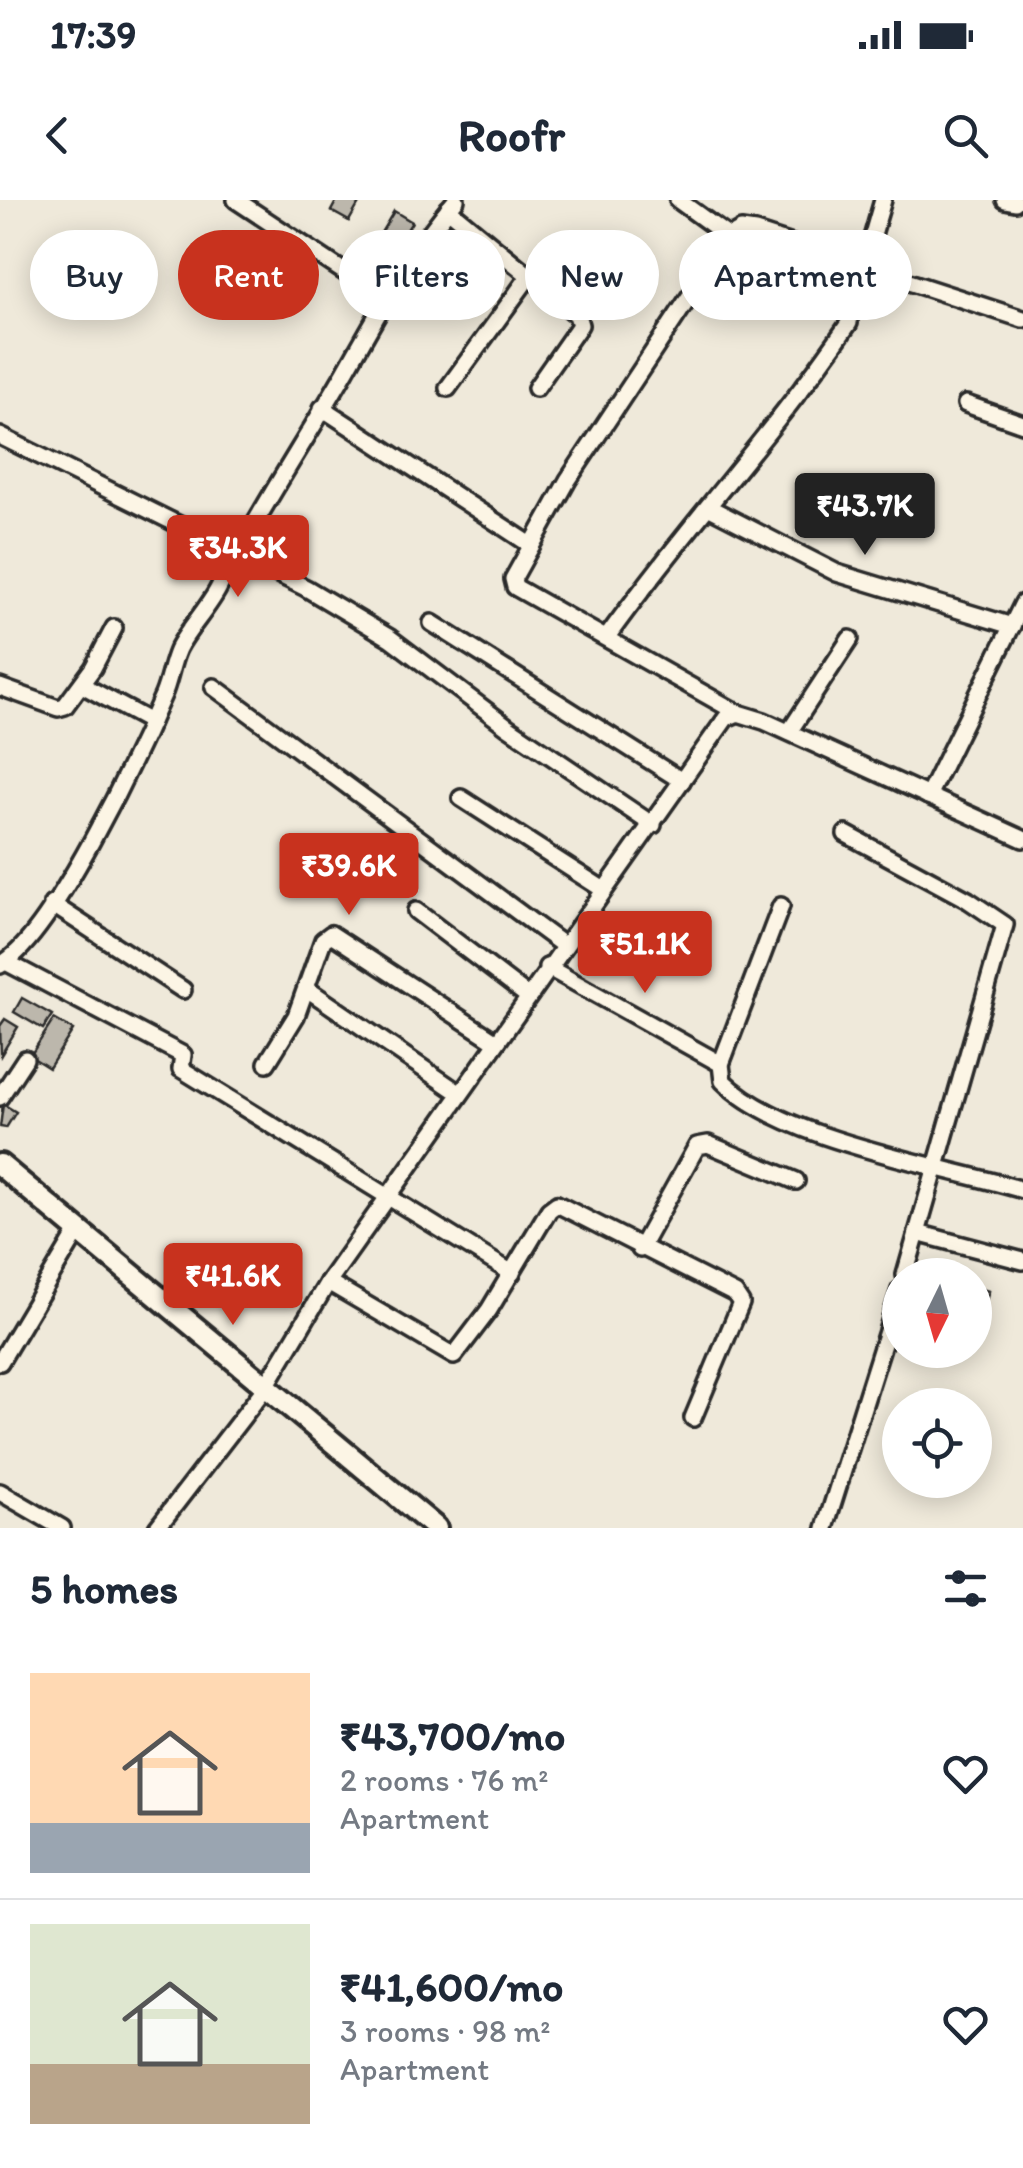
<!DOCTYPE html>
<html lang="en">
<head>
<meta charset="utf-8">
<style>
  body { margin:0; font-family:Itim,sans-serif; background:#f2f2f3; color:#1f2937; height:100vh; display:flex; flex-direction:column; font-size:38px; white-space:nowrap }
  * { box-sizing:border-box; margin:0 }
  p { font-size:32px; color:#747a83 }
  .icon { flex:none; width:55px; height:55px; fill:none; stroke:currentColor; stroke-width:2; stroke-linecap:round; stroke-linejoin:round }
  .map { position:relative; height:1328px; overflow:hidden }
  .side { display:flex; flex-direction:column; background:#fff; flex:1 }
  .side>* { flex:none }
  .guide { position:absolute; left:30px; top:30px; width:965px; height:90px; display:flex; gap:20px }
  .needle { width:65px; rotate:185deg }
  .buttons { position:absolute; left:882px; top:1058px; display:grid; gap:20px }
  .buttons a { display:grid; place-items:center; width:110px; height:110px; border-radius:50%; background:#fff; box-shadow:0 5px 25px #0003; font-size:50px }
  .price { position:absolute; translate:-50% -85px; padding:0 22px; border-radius:10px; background:#c8321e; color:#fff; font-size:32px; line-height:65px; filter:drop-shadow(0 2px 5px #0008) }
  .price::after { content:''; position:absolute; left:50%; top:60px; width:30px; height:22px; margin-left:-15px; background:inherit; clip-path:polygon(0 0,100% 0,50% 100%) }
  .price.current { background:#222; color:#fff }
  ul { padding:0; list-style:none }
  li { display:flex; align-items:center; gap:30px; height:250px; padding:0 30px }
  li+li { border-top:2px solid #e0e1e3 }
  li span { display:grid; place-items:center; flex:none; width:280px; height:200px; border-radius:0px; color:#555 }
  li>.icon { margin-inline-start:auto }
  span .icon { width:120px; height:120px; fill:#fffc; stroke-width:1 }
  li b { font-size:42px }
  h2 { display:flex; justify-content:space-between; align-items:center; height:120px; padding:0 30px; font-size:42px }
  .pill { padding:0 35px; border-radius:45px; background:#fff; box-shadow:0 5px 25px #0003; font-size:35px; line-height:90px }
  .pill.current { background:#c8321e; color:#fff }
  .status { display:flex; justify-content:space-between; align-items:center; height:70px; padding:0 50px; background:#fff; direction:ltr }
  .status svg { height:28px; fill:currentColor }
  header { display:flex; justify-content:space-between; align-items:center; height:130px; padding:0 30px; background:#fff; font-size:45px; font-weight:700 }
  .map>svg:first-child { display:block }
  .building { fill:#bcb7ac; stroke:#2b2b2b; stroke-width:2.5 }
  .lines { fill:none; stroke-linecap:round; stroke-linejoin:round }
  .street-casing { stroke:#2b2b2b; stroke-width:22 }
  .secondary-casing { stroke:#2b2b2b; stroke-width:28 }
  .street { stroke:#fcf5e5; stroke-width:15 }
  .secondary { stroke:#fcf5e5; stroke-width:20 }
</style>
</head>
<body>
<div class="status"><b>17:39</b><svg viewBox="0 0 49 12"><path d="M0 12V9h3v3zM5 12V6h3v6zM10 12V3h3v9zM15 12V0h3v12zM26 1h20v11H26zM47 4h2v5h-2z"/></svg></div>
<header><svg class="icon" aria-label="back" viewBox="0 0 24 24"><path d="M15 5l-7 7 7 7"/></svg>Roofr<svg class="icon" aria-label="search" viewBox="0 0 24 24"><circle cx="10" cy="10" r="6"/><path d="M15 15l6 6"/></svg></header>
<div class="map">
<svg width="1023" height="1328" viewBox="0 0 1023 1328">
  <rect width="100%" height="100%" fill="#efe9da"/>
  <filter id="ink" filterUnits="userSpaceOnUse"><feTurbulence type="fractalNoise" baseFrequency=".01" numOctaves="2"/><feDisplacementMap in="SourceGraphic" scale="20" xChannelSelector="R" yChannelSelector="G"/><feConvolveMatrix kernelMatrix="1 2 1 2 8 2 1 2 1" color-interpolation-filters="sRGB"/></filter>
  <g filter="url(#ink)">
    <g class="building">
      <path d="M337,0H361L349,21L331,11Z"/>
      <path d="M394,11L412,22L396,47L379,36Z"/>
      <path d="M22,798L52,815L43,829L14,812Z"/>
      <path d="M5,819L18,827L1,855L0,826Z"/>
      <path d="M54,819L73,830L49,868L30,856Z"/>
      <path d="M3,904L16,912L6,928L0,927Z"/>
      <path d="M975,1087L989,1091L975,1135Z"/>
    </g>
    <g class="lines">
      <g class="street-casing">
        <g id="street">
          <path d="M236,0L385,99"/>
          <path d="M678,0L729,37"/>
          <path d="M1005,0L1015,2"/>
          <path d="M448,9L577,115L580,125L536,188"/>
          <path d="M863,69L883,0"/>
          <path d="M448,188L530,75"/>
          <path d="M966,204L1023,224"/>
          <path d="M322,208L531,345"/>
          <path d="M0,236L306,388L390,438L508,527L653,625"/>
          <path d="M710,308L837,373L1012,426"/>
          <path d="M432,423L682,581"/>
          <path d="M607,437C684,329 774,233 849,123"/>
          <path d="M82,485L151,522"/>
          <path d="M0,487L58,508L65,506L93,468L114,428"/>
          <path d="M214,487L563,745"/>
          <path d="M738,513L515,387L513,379L568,280L729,37L741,30L755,32L1023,119"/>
          <path d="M789,532L850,439"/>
          <path d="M928,596L1023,403"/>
          <path d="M461,598L604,690"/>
          <path d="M846,634L968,700L1005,725L905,1075"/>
          <path d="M52,704L183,790"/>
          <path d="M781,706L721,864L723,881C783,941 940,965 1023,990"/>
          <path d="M416,711L526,795"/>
          <path d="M6,762L183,855L181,869L512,1073"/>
          <path d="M0,765C51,739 138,553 163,495C169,481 171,465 177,451C184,434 207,410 218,389C257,314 303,245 345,172C379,112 410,53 456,0"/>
          <path d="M547,767L721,864"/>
          <path d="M307,789L459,893"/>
          <path d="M267,863L296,816L323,740L331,734L495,841"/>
          <path d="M0,897L25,859"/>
          <path d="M917,1033L1023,1061"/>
          <path d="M640,1049L697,946L708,944L796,981"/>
          <path d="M328,1082L454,1156L489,1110L549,1010L557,1004L735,1094L741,1103L693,1218"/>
          <path d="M0,1162L78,1031"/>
          <path d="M0,1292L62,1328"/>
          <path d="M157,1328L265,1188L328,1082L726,518L738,513L764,521L1023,639"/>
          <path d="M825,1328L900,1090"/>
        </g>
      </g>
      <g class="secondary-casing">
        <path id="secondary" d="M0,965L436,1328"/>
      </g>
      <use href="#street" class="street"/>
      <use href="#secondary" class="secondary"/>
    </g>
  </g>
</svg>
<div class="buttons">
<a><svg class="needle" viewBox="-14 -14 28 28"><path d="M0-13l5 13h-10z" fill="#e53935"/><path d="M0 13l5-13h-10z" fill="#747a83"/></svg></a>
<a><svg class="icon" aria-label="locate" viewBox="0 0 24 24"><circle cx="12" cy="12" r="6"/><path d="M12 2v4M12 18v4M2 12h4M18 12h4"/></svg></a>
</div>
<b class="price current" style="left:865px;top:358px">₹43.7K</b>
<b class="price" style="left:238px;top:400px">₹34.3K</b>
<b class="price" style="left:349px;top:718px">₹39.6K</b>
<b class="price" style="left:645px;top:796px">₹51.1K</b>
<b class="price" style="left:233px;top:1128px">₹41.6K</b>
<div class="guide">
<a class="pill">Buy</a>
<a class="pill current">Rent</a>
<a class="pill">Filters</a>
<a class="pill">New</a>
<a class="pill">Apartment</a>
</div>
</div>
<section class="side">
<h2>5 homes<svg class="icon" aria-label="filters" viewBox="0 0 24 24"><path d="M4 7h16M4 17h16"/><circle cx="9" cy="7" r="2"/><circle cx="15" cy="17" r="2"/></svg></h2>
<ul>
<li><span style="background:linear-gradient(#ffd9b3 75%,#9aa5b1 0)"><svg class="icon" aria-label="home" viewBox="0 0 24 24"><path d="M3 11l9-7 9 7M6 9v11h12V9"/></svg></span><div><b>₹43,700/mo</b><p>2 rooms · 76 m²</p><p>Apartment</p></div><svg class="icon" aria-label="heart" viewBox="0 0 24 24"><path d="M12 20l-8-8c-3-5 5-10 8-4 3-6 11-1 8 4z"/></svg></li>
<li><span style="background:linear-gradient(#dfe7d0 70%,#b9a48a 0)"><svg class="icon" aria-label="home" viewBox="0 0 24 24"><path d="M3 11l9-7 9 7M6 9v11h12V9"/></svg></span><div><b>₹41,600/mo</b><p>3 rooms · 98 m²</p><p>Apartment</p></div><svg class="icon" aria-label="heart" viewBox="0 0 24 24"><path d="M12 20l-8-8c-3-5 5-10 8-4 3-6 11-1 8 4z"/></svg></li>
</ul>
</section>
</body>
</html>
